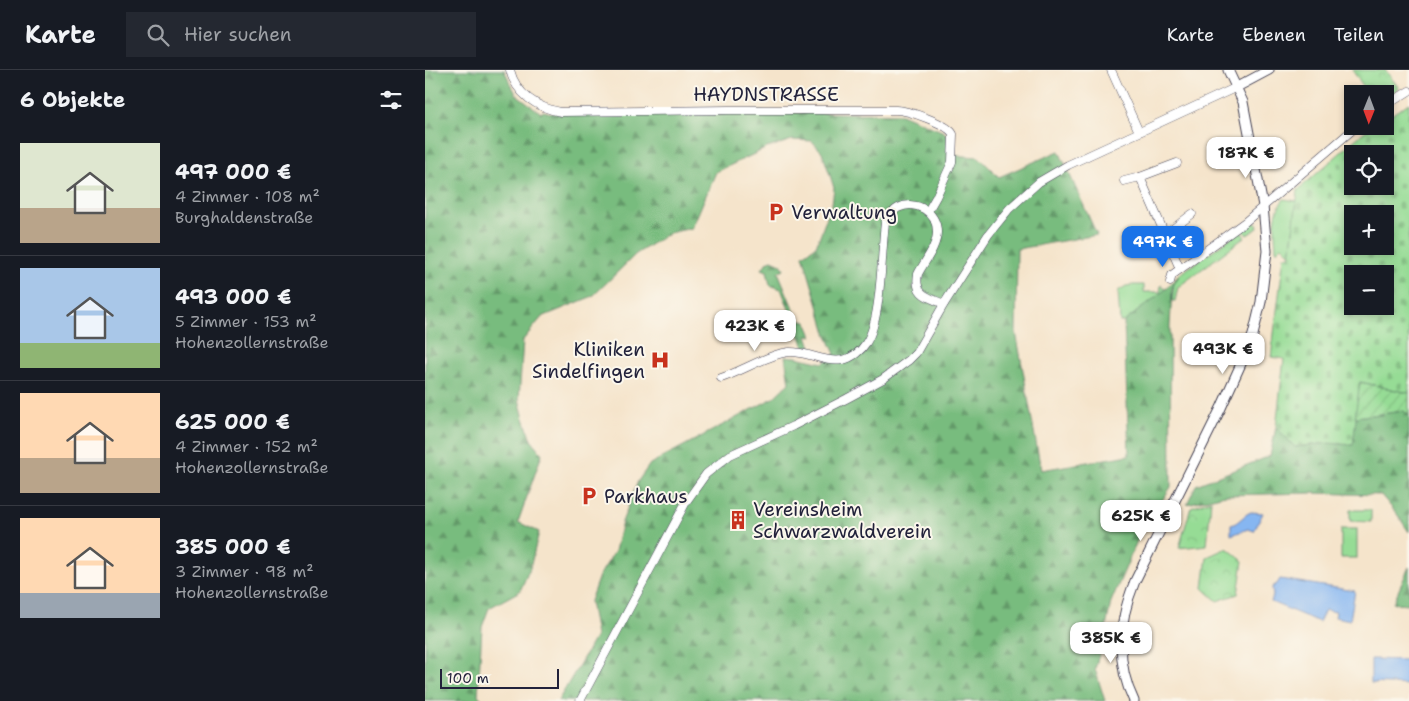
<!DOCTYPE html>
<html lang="de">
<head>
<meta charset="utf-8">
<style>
  body { margin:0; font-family:"Shantell Sans",sans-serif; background:#242831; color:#f1f3f6; height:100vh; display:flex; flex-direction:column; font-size:19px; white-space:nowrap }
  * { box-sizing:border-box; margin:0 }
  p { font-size:16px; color:#9ea1a6 }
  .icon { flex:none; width:28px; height:28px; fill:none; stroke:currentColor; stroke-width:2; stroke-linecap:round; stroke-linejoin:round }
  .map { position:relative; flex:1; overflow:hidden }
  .details { display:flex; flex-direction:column; background:#171b24; width:425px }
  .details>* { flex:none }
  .needle { width:32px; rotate:181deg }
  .tools { position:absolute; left:919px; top:15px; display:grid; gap:10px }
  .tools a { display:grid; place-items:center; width:50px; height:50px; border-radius:0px; background:#171b24; box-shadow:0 2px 8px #0003; font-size:25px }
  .scale { position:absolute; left:15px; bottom:12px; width:119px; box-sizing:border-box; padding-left:5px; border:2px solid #22223b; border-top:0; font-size:14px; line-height:18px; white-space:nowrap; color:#22223b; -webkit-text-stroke:4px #fbf7ec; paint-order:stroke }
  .price { position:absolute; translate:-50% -42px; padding:0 11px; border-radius:10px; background:#fff; color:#222; font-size:16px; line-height:32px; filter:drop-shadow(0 1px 2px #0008) }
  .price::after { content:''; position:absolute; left:50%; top:30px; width:15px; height:11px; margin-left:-8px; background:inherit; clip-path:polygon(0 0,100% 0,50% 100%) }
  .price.selected { background:#1a73e8; color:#fff }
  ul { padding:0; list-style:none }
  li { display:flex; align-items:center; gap:15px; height:125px; padding:0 20px }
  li+li { border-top:1px solid #363941 }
  li span { display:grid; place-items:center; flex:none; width:140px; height:100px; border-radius:0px; color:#555 }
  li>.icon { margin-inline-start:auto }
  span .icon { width:60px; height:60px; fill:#fffc; stroke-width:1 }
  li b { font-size:21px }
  h2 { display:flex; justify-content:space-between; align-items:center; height:60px; padding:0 20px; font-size:21px }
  header { display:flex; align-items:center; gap:30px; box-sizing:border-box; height:70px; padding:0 25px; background:#171b24; border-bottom:1px solid #363941 }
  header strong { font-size:24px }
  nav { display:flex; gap:28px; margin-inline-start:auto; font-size:18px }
  .search { width:350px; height:45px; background:#242831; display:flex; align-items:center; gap:12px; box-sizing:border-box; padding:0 18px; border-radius:0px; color:#9ea1a6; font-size:19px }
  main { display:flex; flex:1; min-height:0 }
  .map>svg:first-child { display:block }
  .grass { fill:#96dc95; stroke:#5c7f68 }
  .forest { fill:url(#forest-firs); stroke:#4d6f5c }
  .cemetery { fill:url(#cemetery-stones); stroke:#5c7f68; fill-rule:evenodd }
  .park { fill:url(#park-crowns); stroke:#5c7f68 }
  .garden { fill:url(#garden-furrows); stroke:#5c7f68 }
  .water { fill:#86b6f1; stroke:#546c96 }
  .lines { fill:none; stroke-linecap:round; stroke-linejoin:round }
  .minor-casing { stroke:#423f51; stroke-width:9 }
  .tertiary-casing { stroke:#423f51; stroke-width:11 }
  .minor { stroke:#fff; stroke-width:8 }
  .tertiary { stroke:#fff; stroke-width:9 }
  .labels { text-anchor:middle; stroke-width:4; stroke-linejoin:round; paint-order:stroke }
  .street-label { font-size:19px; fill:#22223b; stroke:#fbf7ec }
  .poi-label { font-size:19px; fill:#22223b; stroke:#fbf7ec; text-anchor:start }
</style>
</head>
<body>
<header>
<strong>Karte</strong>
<div class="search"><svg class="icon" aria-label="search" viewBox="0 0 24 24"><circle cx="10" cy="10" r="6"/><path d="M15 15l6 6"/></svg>Hier suchen</div>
<nav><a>Karte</a><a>Ebenen</a><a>Teilen</a></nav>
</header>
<main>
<section class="details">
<h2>6 Objekte<svg class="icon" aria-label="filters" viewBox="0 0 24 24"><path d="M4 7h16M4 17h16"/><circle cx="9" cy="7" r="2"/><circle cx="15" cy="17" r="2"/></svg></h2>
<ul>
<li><span style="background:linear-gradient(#dfe7d0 65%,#b9a48a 0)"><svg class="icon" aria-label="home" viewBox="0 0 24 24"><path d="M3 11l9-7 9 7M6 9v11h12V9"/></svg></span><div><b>497 000 €</b><p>4 Zimmer · 108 m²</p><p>Burghaldenstraße</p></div></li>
<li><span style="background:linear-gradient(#a9c7e8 75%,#8fb573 0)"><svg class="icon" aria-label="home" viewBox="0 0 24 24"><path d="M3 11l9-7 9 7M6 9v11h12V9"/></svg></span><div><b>493 000 €</b><p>5 Zimmer · 153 m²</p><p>Hohenzollernstraße</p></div></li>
<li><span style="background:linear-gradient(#ffd9b3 65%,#b9a48a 0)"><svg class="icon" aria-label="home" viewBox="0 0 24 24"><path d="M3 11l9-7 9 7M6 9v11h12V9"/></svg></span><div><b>625 000 €</b><p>4 Zimmer · 152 m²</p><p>Hohenzollernstraße</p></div></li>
<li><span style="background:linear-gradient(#ffd9b3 75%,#9aa5b1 0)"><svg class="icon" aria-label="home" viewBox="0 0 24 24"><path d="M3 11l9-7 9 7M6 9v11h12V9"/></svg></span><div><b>385 000 €</b><p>3 Zimmer · 98 m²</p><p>Hohenzollernstraße</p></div></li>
</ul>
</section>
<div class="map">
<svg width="984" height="631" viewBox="0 0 984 631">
  <defs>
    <pattern id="forest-firs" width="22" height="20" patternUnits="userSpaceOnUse" patternTransform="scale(1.25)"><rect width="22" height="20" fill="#78bc7e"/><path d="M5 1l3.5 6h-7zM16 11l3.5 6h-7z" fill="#629868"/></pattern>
    <pattern id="cemetery-stones" width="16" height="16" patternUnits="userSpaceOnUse" patternTransform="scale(1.25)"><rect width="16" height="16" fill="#96dc95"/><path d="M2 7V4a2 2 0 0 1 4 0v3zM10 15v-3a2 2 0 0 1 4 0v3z" fill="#81bc81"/></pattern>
    <pattern id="park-crowns" width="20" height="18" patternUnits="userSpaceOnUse" patternTransform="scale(1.25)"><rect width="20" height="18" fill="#96dc95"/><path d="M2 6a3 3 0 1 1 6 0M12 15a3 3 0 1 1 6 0" fill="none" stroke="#81bc81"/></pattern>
    <pattern id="garden-furrows" width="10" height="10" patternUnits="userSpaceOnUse" patternTransform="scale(1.25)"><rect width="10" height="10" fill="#96dc95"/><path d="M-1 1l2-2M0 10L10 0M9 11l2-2" fill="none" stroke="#81bc81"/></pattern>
  </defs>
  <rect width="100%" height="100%" fill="#fbf7ec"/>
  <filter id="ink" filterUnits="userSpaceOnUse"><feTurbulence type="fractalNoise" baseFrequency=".02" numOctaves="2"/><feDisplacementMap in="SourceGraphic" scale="10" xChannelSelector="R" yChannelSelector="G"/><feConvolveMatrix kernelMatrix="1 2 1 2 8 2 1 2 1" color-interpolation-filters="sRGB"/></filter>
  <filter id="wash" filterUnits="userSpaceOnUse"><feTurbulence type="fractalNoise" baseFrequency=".0096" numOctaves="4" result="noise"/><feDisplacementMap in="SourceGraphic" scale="20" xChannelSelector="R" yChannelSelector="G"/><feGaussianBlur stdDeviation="1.12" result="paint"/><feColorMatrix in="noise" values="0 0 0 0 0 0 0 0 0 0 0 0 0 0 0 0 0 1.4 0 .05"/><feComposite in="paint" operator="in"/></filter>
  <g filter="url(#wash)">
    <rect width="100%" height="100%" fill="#f5e4cb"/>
    <g class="grass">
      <path d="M859,129L872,131L865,184L857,176L853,180H851C850,161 847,144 859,129Z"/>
      <path d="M828,152L832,154L833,158L822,165L817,160Z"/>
      <path d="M815,161L820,167L753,217L750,231H747L749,213L755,204Z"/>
      <path d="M708,215H719V222H735L736,215L741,219L699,252H695L693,221L701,216Z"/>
      <path d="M925,440H946V452L925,451Z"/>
      <rect x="916" y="459" width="16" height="29"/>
    </g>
    <g class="forest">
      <path d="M0,0H79L91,24L116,43L118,41L126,43L333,42L476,44L519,62L523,66L524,85L554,87L574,107L634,81L672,165L592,179L591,262L616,400L704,385L699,252L741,219L755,204L749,213L747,220L745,256L746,417L715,464L686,532L680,563L670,599L680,631H133L171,566L165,531L174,506L190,481L197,452L213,411L225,394L348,328L364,313L360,286L371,287L398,293L410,284L402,266L378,185L391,176L407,134L409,118L404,102L397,82L387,71L367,70L342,78L291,102L267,158L244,163L211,184L168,226L117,247L98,270L94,329L98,345L106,370L117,384L93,452L114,462L105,498L95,521L64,538L57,557L53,625L59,631H0Z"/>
      <path d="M347,190L356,194L359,199L353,202L373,250L381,252L387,266L382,265L386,277H379L356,219L345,215L342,201L337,199L342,192Z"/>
      <path d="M979,341L984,345V462L972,444L956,425L886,423L800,425L762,434L771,415L845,386L851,357L870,377L903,373L928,375L930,347Z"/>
      <path d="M984,497V534L968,533Z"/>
    </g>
    <path class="cemetery" d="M984,33V323L935,312L928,375L903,373L870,377L851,357L859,289L846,287L859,186H865L873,120L940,61L951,56H960V49ZM928,84H960V116H928ZM928,144H960V176H928ZM928,204H960V236H928Z"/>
    <g class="park">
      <path d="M927,0H960L974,18L960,28V24H944Z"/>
      <path d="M786,430L782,475L754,478L766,437Z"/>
      <path d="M802,478L818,491L813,524L792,531L778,518L782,487Z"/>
    </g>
    <path class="garden" d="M935,312L984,323V345L979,341L930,347Z"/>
    <g class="water">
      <path d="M826,442L838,443L829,461L823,459L806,465V455C814,453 818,445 826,442Z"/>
      <path d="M855,509L930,521L925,550L910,547L911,542L900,540L894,552L846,532L848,526L847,517L852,514Z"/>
      <path d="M946,589L984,590V615L946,613Z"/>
    </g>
  </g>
  <g filter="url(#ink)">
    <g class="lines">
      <g class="minor-casing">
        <g id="minor">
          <path d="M85,0C91,24 112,38 136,42L304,40H471C483,40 523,54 528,64L527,92L511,127L503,141"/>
          <path d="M686,0L714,62"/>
          <path d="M960,36L984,21"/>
          <path d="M715,107L755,199"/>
          <path d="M699,111L715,107L752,93"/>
          <path d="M740,165L767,144"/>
          <path d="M745,212L747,205L820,152L932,56"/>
          <path d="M296,308C317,301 344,284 364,282C382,281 399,293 417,290C427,288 436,281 441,273C457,249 456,183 460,153C464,147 467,141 473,138C491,129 512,142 512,162C512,177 499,192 493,204C489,225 503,227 519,234"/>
          <path d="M155,631L261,432L281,404L305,385L368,356L421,329L458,309L484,290L491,283L519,234L563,165L584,139L614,112L643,95L812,17"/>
        </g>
      </g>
      <g class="tertiary-casing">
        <g id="tertiary">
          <path d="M812,17L844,0"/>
          <path d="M709,631C690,592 694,550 710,511L796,338L820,285L828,265L836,232L842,181L838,136L818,32L803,0"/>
        </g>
      </g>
      <use href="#minor" class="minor"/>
      <use href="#tertiary" class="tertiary"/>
    </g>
  </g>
  <defs>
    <g id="parking-bare" transform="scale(1.5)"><path d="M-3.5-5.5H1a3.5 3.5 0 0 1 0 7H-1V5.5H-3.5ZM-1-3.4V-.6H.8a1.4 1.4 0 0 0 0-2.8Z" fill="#c8321e" stroke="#fbf7ec" stroke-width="2.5" paint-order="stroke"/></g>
    <g id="hospital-bare" transform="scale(1.5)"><path d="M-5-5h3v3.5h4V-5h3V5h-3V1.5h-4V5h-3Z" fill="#c8321e" stroke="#fbf7ec" stroke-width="2.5" paint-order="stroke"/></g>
    <g id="building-bare" transform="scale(1.5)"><path d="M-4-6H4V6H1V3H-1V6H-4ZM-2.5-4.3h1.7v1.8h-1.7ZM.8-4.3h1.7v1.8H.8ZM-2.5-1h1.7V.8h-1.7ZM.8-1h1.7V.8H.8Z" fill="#c8321e" stroke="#fbf7ec" stroke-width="2.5" paint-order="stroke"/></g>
  </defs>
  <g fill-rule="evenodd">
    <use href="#parking-bare" x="351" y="142"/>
    <use href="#hospital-bare" x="235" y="290"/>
    <use href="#parking-bare" x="164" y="426"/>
    <use href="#building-bare" x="313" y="450"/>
  </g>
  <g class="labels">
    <g class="street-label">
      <text x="341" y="31">HAYDNSTRASSE</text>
    </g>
    <g class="poi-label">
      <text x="366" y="149">Verwaltung</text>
      <text x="220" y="286" text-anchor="end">Kliniken<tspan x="220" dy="22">Sindelfingen</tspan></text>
      <text x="179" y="433">Parkhaus</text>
      <text x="328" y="446">Vereinsheim<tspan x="328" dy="22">Schwarzwaldverein</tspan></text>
    </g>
  </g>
</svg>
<div class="tools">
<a><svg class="needle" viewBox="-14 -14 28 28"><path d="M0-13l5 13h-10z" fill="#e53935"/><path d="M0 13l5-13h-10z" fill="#9ea1a6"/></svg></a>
<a><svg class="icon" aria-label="locate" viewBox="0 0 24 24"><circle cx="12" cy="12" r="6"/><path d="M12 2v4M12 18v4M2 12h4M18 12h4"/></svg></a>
<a>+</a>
<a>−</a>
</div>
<div class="scale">100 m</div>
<b class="price" style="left:821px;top:109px">187K €</b>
<b class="price selected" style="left:738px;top:198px">497K €</b>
<b class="price" style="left:330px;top:282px">423K €</b>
<b class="price" style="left:798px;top:305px">493K €</b>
<b class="price" style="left:716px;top:472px">625K €</b>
<b class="price" style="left:686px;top:594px">385K €</b>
</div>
</main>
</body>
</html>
